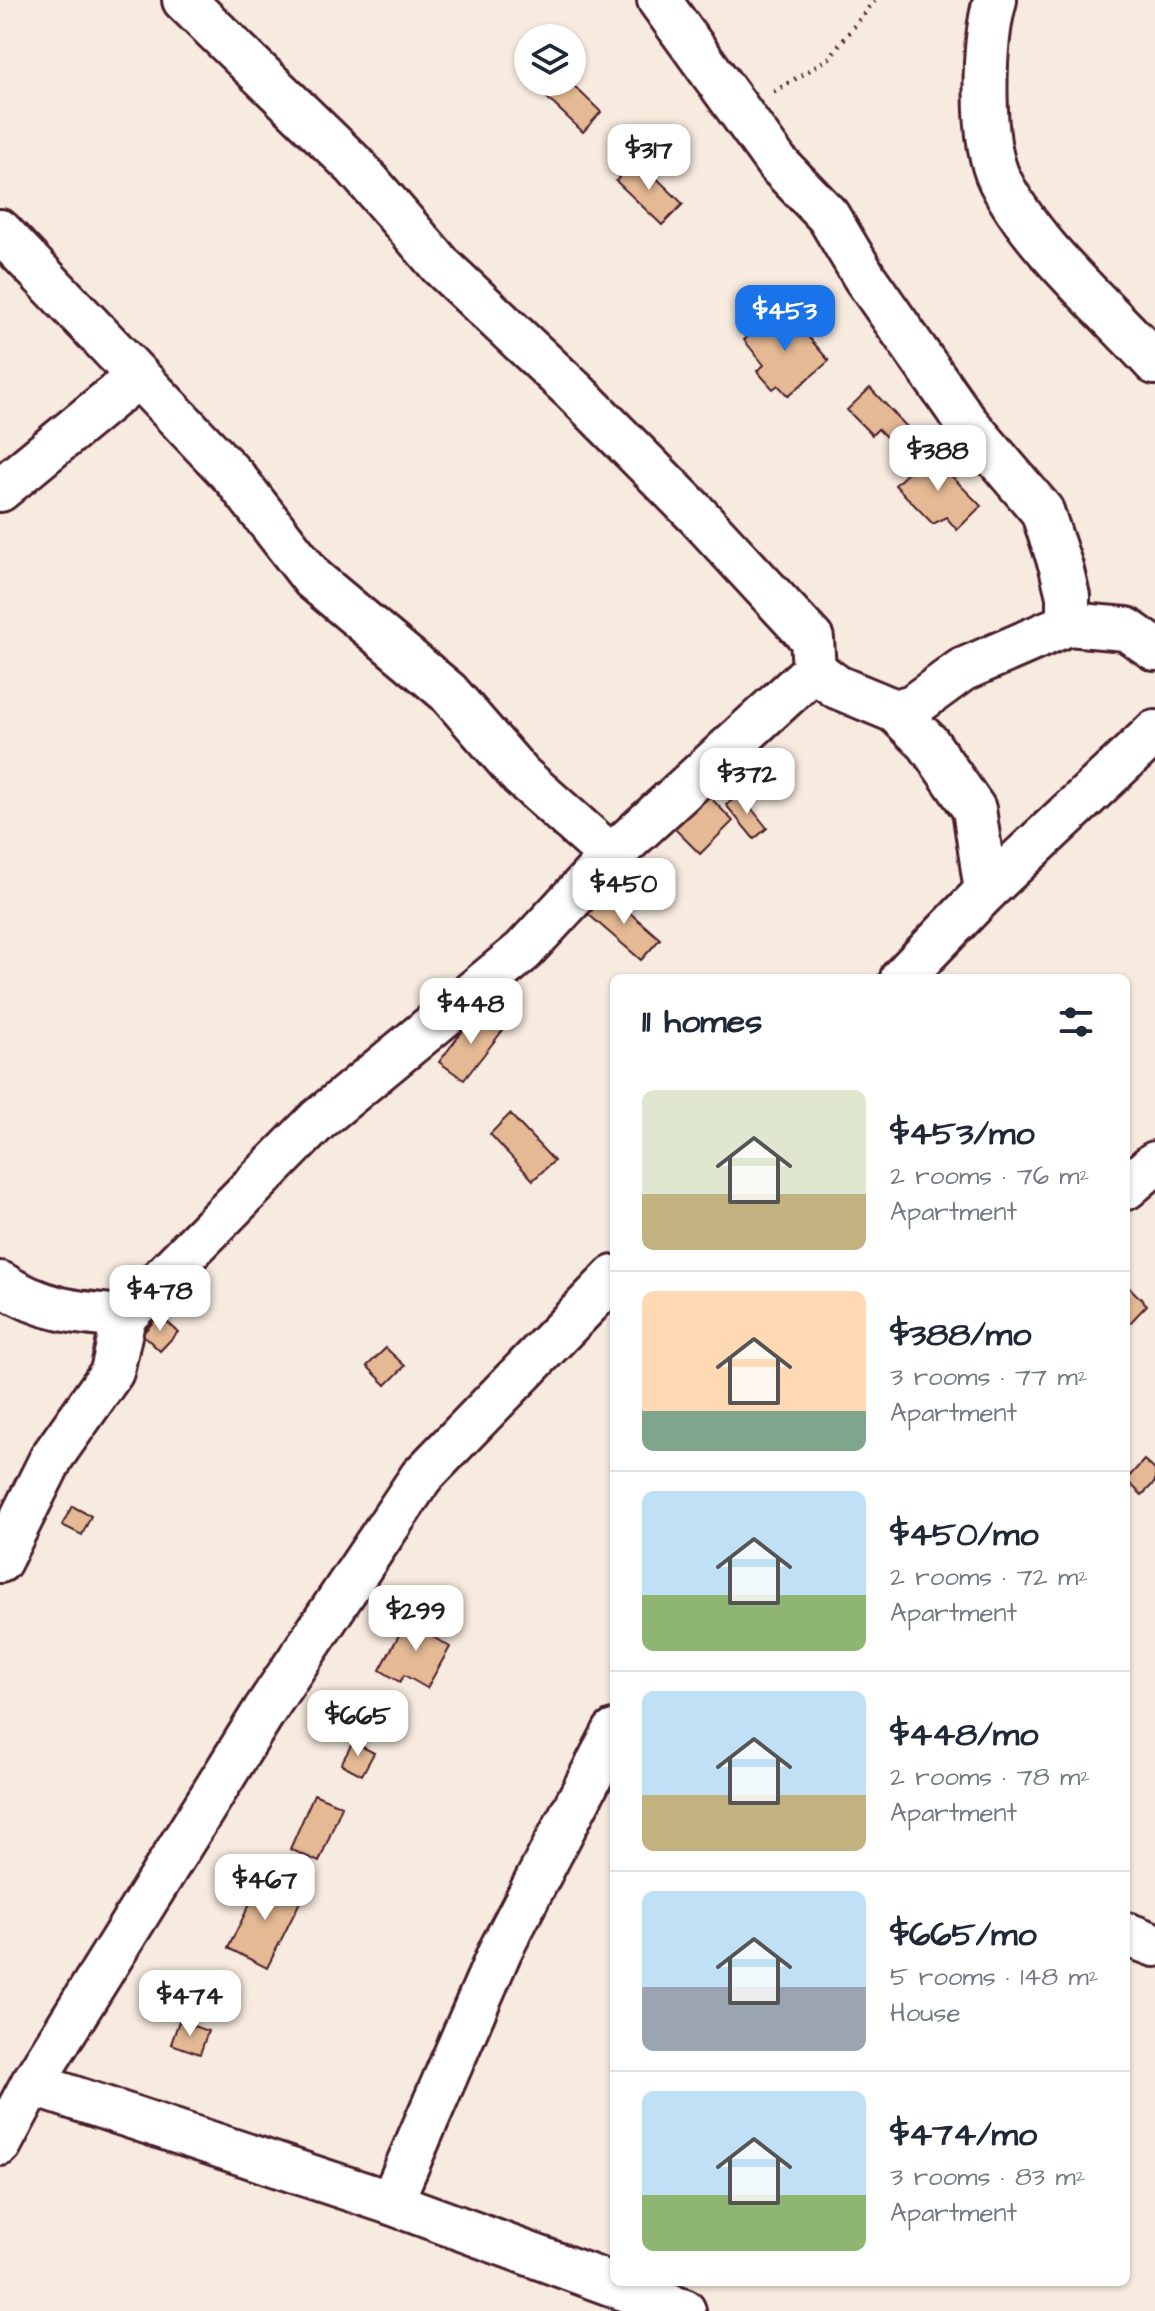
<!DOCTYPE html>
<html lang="en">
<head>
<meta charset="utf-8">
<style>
  body { margin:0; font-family:"Architects Daughter",sans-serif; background:#f2f2f3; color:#1f2937; height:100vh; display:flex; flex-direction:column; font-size:30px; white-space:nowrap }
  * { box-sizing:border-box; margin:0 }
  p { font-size:26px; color:#747a83 }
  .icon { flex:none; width:44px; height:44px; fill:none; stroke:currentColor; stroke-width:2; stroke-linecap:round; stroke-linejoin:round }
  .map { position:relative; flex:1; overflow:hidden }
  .panel { position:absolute; left:610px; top:974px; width:520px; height:1312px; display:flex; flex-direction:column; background:#fff; border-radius:12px; box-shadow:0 2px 6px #0004 }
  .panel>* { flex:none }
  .fabs { position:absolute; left:514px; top:24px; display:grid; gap:16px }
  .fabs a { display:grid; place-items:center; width:72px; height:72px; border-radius:50%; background:#fff; box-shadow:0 2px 6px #0004; font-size:40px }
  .price { position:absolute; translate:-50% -68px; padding:0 18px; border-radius:16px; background:#fff; color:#222; font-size:26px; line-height:52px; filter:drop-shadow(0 2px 4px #0008) }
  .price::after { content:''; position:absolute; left:50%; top:48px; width:24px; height:18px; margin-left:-12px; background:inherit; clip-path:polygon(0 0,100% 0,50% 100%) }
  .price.active { background:#1a73e8; color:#fff }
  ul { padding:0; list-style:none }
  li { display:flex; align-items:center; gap:24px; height:200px; padding:0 32px }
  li+li { border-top:2px solid #e0e1e3 }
  li span { display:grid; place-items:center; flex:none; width:224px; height:160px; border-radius:12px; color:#555 }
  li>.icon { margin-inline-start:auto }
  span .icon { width:96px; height:96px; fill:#fffc; stroke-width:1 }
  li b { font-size:34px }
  h2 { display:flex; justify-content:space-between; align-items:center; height:96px; padding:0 32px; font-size:34px }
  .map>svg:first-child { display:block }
  .building { fill:#e4b994; stroke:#4a1f2b; stroke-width:2 }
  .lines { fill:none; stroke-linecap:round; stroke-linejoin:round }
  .minor-casing { stroke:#4a1f2b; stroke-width:48 }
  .path { stroke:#4a1f2b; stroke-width:5; stroke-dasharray:2 6; stroke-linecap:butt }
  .minor { stroke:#fff; stroke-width:42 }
</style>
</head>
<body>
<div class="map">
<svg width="1155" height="2311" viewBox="0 0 1155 2311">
  <rect width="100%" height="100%" fill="#f7eadf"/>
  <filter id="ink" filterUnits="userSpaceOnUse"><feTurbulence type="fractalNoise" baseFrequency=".0125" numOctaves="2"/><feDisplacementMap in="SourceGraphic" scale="16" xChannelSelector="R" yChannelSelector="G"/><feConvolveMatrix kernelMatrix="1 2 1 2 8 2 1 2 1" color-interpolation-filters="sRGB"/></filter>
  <g filter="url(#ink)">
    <g class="building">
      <path d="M555,82H570L601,112L583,132L543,94Z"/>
      <path d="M637,159L683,204L662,225L616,181Z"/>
      <path d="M783,307L829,361L788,396L778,385L773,389L757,371L764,365L744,340Z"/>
      <path d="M870,388L909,429L893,444L878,429L872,435L847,410Z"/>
      <path d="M929,453L981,506L957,530L946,517L933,524L895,485Z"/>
      <path d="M751,748L770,766L753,785L733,767Z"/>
      <path d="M707,794L733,821L700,854L673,827Z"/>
      <path d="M740,794L767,828L754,839L726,805Z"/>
      <path d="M607,893L660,939L641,960L588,914Z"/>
      <path d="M478,1011L503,1030L464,1080L439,1062Z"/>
      <path d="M510,1114L554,1161L533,1180L490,1134Z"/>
      <path d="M1126,1284L1147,1305L1126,1327Z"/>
      <path d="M160,1315L178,1332L160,1351L142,1334Z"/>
      <path d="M386,1348L405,1366L386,1385L367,1366Z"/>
      <path d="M1144,1460L1155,1470V1482L1142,1495L1126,1480Z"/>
      <path d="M72,1506L91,1516L82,1535L62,1525Z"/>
      <path d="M411,1613L437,1628L433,1637L450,1647L427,1688L404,1675L400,1682L380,1670Z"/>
      <path d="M353,1742L374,1753L362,1775L341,1764Z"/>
      <path d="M314,1794L342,1806L319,1862L290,1849Z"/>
      <path d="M263,1877L303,1896L267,1968L228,1948Z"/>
      <path d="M179,2021L208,2031L200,2054L171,2044Z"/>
    </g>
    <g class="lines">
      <g class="minor-casing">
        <g id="minor">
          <path d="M659,0L777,163L828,216L865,278L966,422L1042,511L1061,567L1068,596V624"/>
          <path d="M995,0C983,44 980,141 1000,181C1033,247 1106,308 1155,363"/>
          <path d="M0,231L235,478L313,579L448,692L521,776L611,856"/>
          <path d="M0,490L137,377"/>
          <path d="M814,670L837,687L895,711L913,706L962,670L1068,624L1126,629L1155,649"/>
          <path d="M895,711L928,743L974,809L986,891"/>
          <path d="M902,978L986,891L1155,732"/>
          <path d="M1126,1188L1155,1163"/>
          <path d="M0,1283C42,1310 75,1313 124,1317"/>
          <path d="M0,1561L52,1457L112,1372L124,1317L318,1120L523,951L611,856L814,670L812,639L697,515L574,391L441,266L356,167L184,0"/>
          <path d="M1126,1934L1155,1945"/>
          <path d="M32,2084L391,2203L684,2311"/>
          <path d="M0,2144L32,2084L265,1710L421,1477L614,1277"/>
          <path d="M391,2203L501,1949L614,1732"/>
        </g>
      </g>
      <path class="path" d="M774,92L829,58L875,0"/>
      <use href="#minor" class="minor"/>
    </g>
  </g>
</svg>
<div class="fabs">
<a><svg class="icon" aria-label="layers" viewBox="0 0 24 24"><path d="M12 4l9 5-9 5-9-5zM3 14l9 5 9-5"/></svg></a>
</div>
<b class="price" style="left:649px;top:192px">$317</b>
<b class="price active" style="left:785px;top:353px">$453</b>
<b class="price" style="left:938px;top:493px">$388</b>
<b class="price" style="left:747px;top:816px">$372</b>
<b class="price" style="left:624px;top:926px">$450</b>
<b class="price" style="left:471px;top:1046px">$448</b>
<b class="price" style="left:160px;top:1333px">$478</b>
<b class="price" style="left:416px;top:1653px">$299</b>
<b class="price" style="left:358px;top:1758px">$665</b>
<b class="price" style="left:265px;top:1922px">$467</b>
<b class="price" style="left:190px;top:2038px">$474</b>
<section class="panel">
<h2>11 homes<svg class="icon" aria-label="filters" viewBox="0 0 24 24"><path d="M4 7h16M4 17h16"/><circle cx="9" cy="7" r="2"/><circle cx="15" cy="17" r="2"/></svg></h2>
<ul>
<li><span style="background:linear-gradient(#dfe7d0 65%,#c2b280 0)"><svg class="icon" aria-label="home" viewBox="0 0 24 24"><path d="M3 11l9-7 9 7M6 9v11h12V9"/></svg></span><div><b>$453/mo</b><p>2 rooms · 76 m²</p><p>Apartment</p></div></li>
<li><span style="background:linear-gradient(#ffd9b3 75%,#7fa58c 0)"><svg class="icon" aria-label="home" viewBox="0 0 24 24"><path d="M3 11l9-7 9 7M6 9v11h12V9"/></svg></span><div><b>$388/mo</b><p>3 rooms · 77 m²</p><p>Apartment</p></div></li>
<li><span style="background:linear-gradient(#bfe0f5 65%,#8fb573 0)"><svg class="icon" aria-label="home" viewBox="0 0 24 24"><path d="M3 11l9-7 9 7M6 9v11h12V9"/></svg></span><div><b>$450/mo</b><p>2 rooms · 72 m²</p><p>Apartment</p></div></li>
<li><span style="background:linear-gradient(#bfe0f5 65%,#c2b280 0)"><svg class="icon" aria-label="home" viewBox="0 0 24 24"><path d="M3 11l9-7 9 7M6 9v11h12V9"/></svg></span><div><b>$448/mo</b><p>2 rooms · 78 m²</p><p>Apartment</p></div></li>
<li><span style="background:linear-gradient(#bfe0f5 60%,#9aa5b1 0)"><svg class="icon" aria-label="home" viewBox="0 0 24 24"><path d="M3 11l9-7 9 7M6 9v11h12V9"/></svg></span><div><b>$665/mo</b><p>5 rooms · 148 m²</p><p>House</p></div></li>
<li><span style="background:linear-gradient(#bfe0f5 65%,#8fb573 0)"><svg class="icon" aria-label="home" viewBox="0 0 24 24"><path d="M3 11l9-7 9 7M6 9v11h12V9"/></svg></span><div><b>$474/mo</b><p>3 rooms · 83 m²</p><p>Apartment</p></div></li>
</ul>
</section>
</div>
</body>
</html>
